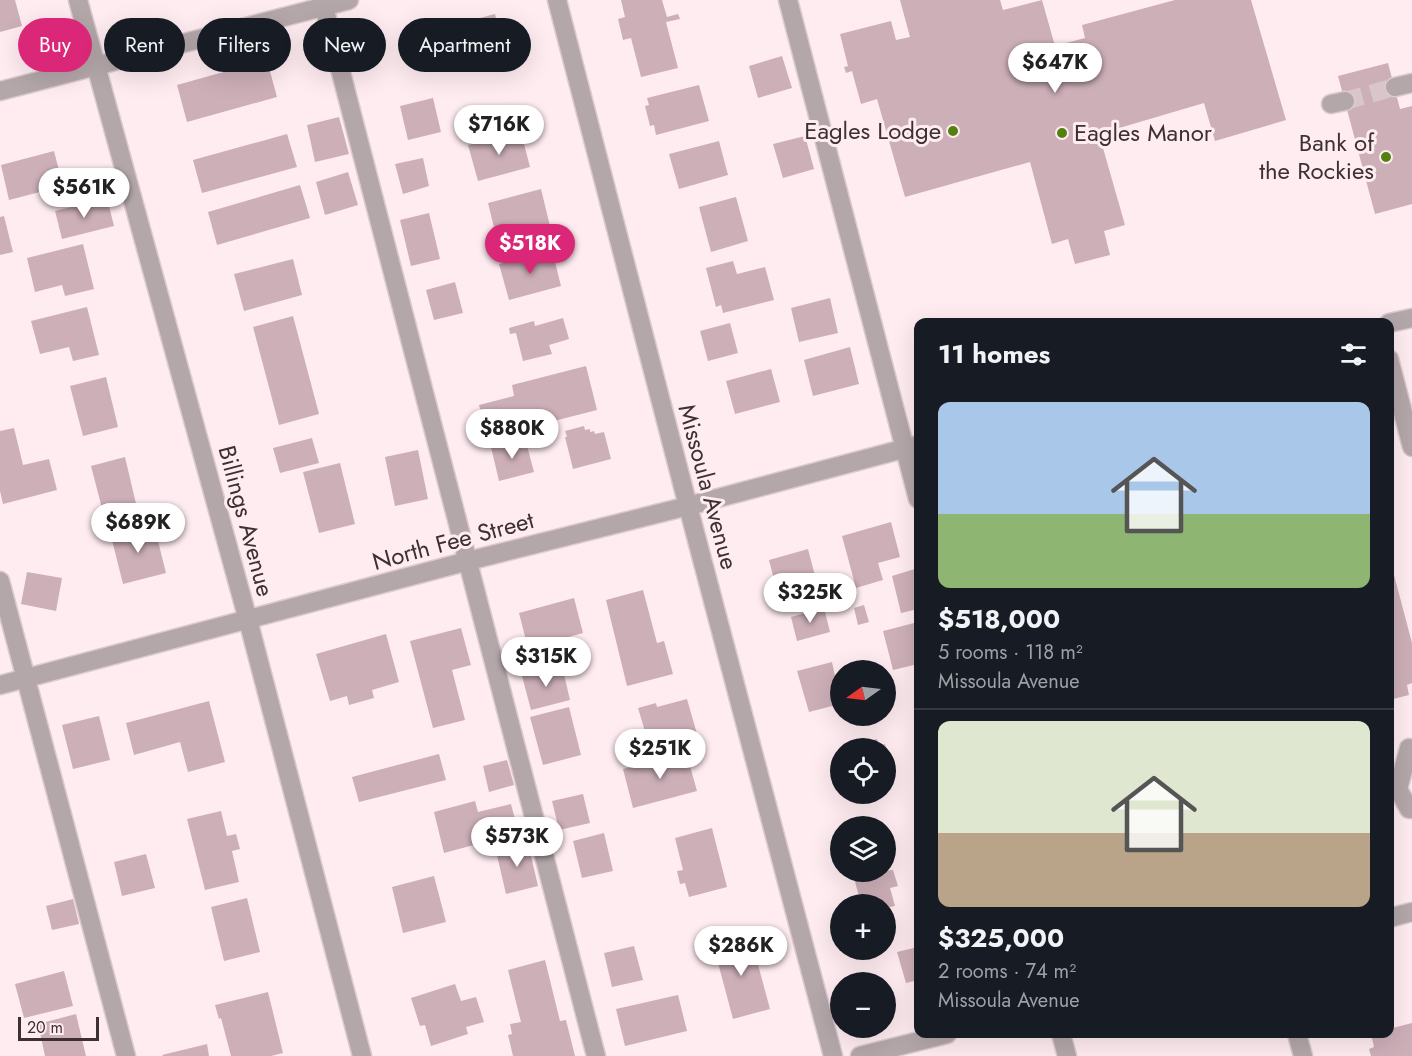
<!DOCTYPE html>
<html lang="en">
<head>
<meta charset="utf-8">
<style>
  body { margin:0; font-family:Jost,sans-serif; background:#242831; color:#f1f3f6; height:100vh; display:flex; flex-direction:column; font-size:22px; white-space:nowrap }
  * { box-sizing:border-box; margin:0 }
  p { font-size:20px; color:#9ea1a6 }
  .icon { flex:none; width:33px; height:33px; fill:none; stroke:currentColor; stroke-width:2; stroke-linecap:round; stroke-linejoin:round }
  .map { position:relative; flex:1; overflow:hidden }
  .panel { position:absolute; left:914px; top:318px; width:480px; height:720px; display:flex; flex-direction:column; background:#171b24; border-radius:12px; box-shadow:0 6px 24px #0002 }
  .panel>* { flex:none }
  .hud { position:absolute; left:18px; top:18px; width:570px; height:54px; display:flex; gap:12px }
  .needle { width:39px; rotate:256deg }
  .tools { position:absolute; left:830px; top:660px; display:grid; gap:12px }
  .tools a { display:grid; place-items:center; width:66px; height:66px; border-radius:50%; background:#171b24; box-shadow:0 6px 24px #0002; font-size:30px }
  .scale { position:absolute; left:18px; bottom:15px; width:81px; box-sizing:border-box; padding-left:6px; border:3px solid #3c3033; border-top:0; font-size:16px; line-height:21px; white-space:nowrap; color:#3c3033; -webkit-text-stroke:4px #ffecf1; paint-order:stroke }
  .price { position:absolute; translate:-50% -51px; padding:0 14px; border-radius:21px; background:#fff; color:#222; font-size:20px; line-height:39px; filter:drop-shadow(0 2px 3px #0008) }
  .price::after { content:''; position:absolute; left:50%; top:36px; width:18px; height:14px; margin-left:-9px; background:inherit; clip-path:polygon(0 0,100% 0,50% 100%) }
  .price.selected { background:#db2777; color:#fff }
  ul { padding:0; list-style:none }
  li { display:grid; align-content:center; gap:12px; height:318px; padding:0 24px }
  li+li { border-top:2px solid #363941 }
  li span { display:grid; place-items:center; height:186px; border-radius:12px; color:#555 }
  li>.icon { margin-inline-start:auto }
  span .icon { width:108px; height:108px; fill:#fffc; stroke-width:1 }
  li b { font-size:26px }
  h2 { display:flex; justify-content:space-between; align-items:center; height:72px; padding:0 24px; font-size:26px }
  .chip { padding:0 21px; border-radius:27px; background:#171b24; box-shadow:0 6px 24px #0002; font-size:21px; line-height:54px }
  .chip.selected { background:#db2777; color:#fff }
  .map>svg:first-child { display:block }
  .building { fill:#cdafb8 }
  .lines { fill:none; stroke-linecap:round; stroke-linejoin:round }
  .minor-tunnel { stroke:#d8c6cb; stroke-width:18; stroke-dasharray:18 9; stroke-linecap:butt }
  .minor-casing { stroke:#dccacf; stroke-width:21 }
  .minor { stroke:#b4a7aa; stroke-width:18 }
  .poi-dot { fill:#53810f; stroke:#ffecf1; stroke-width:2 }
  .labels { text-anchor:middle; stroke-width:6; stroke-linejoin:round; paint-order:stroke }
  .poi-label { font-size:24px; fill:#3c3033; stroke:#ffecf1; text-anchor:end }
  .street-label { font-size:24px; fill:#3c3033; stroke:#ffecf1 }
</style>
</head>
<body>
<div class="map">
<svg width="1412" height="1056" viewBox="0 0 1412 1056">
  <rect width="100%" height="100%" fill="#ffecf1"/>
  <g class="building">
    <path d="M0,0H15L22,26L0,32Z"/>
    <path d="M621,0H662L667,17L678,14L680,19L666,22L678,68L641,77L631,38L623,40L618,19L625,17Z"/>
    <path d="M900,0H1000L1003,10L1042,0L1055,46L1085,38L1082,25L1175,0H1251L1286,120L1215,141L1204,103L1099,134L1125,225L1104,231L1110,255L1075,264L1068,239L1052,244L1030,162L905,197L877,99L861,104L852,71L846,73L844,67L848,66L840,34L891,21L896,40L910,37Z"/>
    <path d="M495,14L504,50L452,64L442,28Z"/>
    <path d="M782,56L792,88L758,98L749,66Z"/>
    <path d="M267,60L277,97L187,122L177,85Z"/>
    <path d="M1388,63L1400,109L1412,106V204L1375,214L1338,76Z"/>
    <path d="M699,85L709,121L656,135L654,125L650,126L645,106L649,105L647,98Z"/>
    <path d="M433,98L441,132L408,140L400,106Z"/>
    <path d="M339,117L349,154L315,162L307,125Z"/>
    <path d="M521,132L530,167L478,181L468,145Z"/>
    <path d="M287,134L297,167L202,193L193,160Z"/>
    <path d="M805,136L814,169L783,178L773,144Z"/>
    <path d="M719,141L728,175L679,189L669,154Z"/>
    <path d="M54,151L63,186L9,200L1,165Z"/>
    <path d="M423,158L429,186L403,194L395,164Z"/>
    <path d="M348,172L358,205L325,215L316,182Z"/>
    <path d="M300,185L310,218L217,245L208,212Z"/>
    <path d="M541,189L550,226L497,240L488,203Z"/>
    <path d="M736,197L748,241L711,252L699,207Z"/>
    <path d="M107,198L114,226L62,239L55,211Z"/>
    <path d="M429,213L440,259L411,266L400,220Z"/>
    <path d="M4,216L13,252L0,255V217Z"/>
    <path d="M83,244L94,289L65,296L62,285L35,292L27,258Z"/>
    <path d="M552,250L561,286L509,300L499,264Z"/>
    <path d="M293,259L302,295L244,311L234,274Z"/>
    <path d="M733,261L737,274L765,267L774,300L723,313L721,305L716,307L706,268Z"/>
    <path d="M455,282L463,313L434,320L426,290Z"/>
    <path d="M830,298L838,333L799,342L791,308Z"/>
    <path d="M87,307L99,355L73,361L69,347L40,354L31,321Z"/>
    <path d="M293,316L319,414L279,425L253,327Z"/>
    <path d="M563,318L569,339L549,345L552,354L523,361L516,333L510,334L509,328L534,321L535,326Z"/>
    <path d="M730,323L738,353L708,361L700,331Z"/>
    <path d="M850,347L859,384L813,396L804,360Z"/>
    <path d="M586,366L597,410L488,438L479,405L514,396L512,385Z"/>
    <path d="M771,369L780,402L735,414L726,381Z"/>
    <path d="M106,377L118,427L83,436L70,386Z"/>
    <path d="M584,426L585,430L590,429V432L594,431L595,434L604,432L611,459L573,469L565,437H567L565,431Z"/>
    <path d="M14,428L23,465L49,459L57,490L3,504L0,491V431Z"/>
    <path d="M312,438L319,463L280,473L273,448Z"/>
    <path d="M525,438L534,472L499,481L491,447Z"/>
    <path d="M418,450L428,499L395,506L385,457Z"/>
    <path d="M125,457L137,508L104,516L91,466Z"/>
    <path d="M340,463L355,524L319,533L303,472Z"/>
    <path d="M891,522L900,557L878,563L883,580L856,588L842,536Z"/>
    <path d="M154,525L166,573L123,584L111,536Z"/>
    <path d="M808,549L821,599L782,610L769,560Z"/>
    <path d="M1389,556L1412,643V683L1407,685L1409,695L1389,700Z"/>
    <path d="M918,568V609L901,613L892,576Z"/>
    <path d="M27,572L62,578L56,611L21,604Z"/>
    <path d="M643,590L657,643L664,641L673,674L627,686L606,600Z"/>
    <path d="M574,598L583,633L528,648L519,613Z"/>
    <path d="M864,605L869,622L858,625L854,608Z"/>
    <path d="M824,608L830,632L797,641L791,617Z"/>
    <path d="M918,622V664L893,670L883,631Z"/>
    <path d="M461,628L471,665L452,670L465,720L433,728L410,641Z"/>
    <path d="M386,634L399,682L372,690L374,698L349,705L347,696L330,701L316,654Z"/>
    <path d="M832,662L836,681L840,680V704L809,712L797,671Z"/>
    <path d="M562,666L570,700L531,710L522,676Z"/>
    <path d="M687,699L697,734L650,748L638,708L656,703L657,707Z"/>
    <path d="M209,701L225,762L188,772L180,742L134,755L126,723Z"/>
    <path d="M569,707L581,755L543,765L530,717Z"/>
    <path d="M99,716L110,760L73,769L62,725Z"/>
    <path d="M877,739L879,746L885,744L889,759H885V748H842Z"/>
    <path d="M686,752L697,791L633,808L623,769Z"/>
    <path d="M439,754L446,780L359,802L352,777Z"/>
    <path d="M507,760L514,785L489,792L483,766Z"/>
    <path d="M583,794L590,823L559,830L552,801Z"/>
    <path d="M475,801L478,812L511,804L521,842L488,851L485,842L444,853L434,812Z"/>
    <path d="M221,811L227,836L236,834L240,849L232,851L239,882L205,890L187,819Z"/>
    <path d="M712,828L727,887L689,897L685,883L680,884L677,871L683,870L675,838Z"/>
    <path d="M604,833L613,871L582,878L573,841Z"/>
    <path d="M528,843L538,886L506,894L496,851Z"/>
    <path d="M146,854L155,888L122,896L114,862Z"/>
    <path d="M893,870L898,886L890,888L895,906L885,908V904H861L853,874L862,872Z"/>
    <path d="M434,876L446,922L403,933L392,887Z"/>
    <path d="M247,898L260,952L224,961L211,907Z"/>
    <path d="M73,899L79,924L52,930L46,906Z"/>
    <path d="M750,935L770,1009L733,1019L713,944Z"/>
    <path d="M634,946L643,980L612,987L604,953Z"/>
    <path d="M918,947V980L906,983L897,952Z"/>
    <path d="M545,960L560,1021L566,1020L575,1056H513L508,1035L512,1034L510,1024L521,1022L508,970Z"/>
    <path d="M64,971L73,1006L24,1018L15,984Z"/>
    <path d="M455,984L461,1001L476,997L484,1022L466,1027L468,1034L431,1046L425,1025L420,1026L411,998Z"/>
    <path d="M268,992L283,1053L271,1056H231L221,1018L219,1019L215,1005Z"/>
    <path d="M678,995L687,1031L625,1046L616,1009Z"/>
    <path d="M76,1014L86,1056H45L38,1024Z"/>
    <path d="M1412,1023V1056H1371L1369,1049L1374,1047L1371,1034H1389V1029Z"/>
    <path d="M207,1044L209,1056H163L162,1055Z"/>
  </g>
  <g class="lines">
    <path class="minor-tunnel" d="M1345,101L1395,87"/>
    <g class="minor-casing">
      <g id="minor">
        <path d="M78,0L248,620L362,1056"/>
        <path d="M557,0L688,506L833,1056"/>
        <path d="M788,0L918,499"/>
        <path d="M324,7L596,1056"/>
        <path d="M1395,87L1412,83"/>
        <path d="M0,91L349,0"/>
        <path d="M1331,104L1345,101"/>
        <path d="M1389,323L1412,318"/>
        <path d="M1389,359L1412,447"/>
        <path d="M0,581L126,1056"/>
        <path d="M0,685L468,561L688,506L918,445"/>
        <path d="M1409,748L1398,789L1409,809H1412"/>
        <path d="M1389,918L1412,912"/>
        <path d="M1061,1034L1067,1056"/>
        <path d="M1297,1034L1303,1056"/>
        <path d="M860,1056L947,1034"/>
      </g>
    </g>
    <use href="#minor" class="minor"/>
  </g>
  <g class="poi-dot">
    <circle cx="953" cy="131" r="6"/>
    <circle cx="1062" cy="133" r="6"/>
    <circle cx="1386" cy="157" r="6"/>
  </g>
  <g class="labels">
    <g class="poi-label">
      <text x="941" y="139">Eagles Lodge</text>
      <text x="1074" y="141" text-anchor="start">Eagles Manor</text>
      <text x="1374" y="151">Bank of<tspan x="1374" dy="28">the Rockies</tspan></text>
    </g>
    <g class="street-label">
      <text transform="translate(708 487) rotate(75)" y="8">Missoula Avenue</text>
      <text transform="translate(246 521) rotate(75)" y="8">Billings Avenue</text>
      <text transform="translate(453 541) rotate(-15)" y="8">North Fee Street</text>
    </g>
  </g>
</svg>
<div class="tools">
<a><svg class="needle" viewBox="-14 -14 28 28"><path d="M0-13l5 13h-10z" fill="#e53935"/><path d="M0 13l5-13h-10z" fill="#9ea1a6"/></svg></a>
<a><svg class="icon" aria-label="locate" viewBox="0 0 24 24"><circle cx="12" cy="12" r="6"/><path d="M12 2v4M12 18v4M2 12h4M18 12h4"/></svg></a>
<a><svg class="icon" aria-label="layers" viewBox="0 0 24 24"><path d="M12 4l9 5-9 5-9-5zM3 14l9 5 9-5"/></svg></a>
<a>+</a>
<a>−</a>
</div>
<div class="scale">20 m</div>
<b class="price" style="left:1055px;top:94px">$647K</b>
<b class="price" style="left:499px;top:156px">$716K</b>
<b class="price" style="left:84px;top:219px">$561K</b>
<b class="price selected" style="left:530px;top:275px">$518K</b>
<b class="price" style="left:512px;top:460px">$880K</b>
<b class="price" style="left:138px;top:554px">$689K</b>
<b class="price" style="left:810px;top:624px">$325K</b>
<b class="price" style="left:546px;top:688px">$315K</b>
<b class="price" style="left:660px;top:780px">$251K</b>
<b class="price" style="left:517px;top:868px">$573K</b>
<b class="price" style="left:741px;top:977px">$286K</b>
<div class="hud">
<a class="chip selected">Buy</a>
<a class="chip">Rent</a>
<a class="chip">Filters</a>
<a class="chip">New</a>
<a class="chip">Apartment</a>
</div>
<section class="panel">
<h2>11 homes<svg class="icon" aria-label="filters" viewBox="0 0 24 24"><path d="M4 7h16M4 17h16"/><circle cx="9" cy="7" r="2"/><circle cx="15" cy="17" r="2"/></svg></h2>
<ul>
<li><span style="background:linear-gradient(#a9c7e8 60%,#8fb573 0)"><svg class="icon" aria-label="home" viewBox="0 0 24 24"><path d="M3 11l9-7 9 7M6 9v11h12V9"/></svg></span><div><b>$518,000</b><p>5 rooms · 118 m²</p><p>Missoula Avenue</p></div></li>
<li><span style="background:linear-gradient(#dfe7d0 60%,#b9a48a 0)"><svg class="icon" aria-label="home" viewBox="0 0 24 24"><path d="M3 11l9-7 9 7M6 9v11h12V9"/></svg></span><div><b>$325,000</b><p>2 rooms · 74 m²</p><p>Missoula Avenue</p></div></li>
</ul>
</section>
</div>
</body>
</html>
